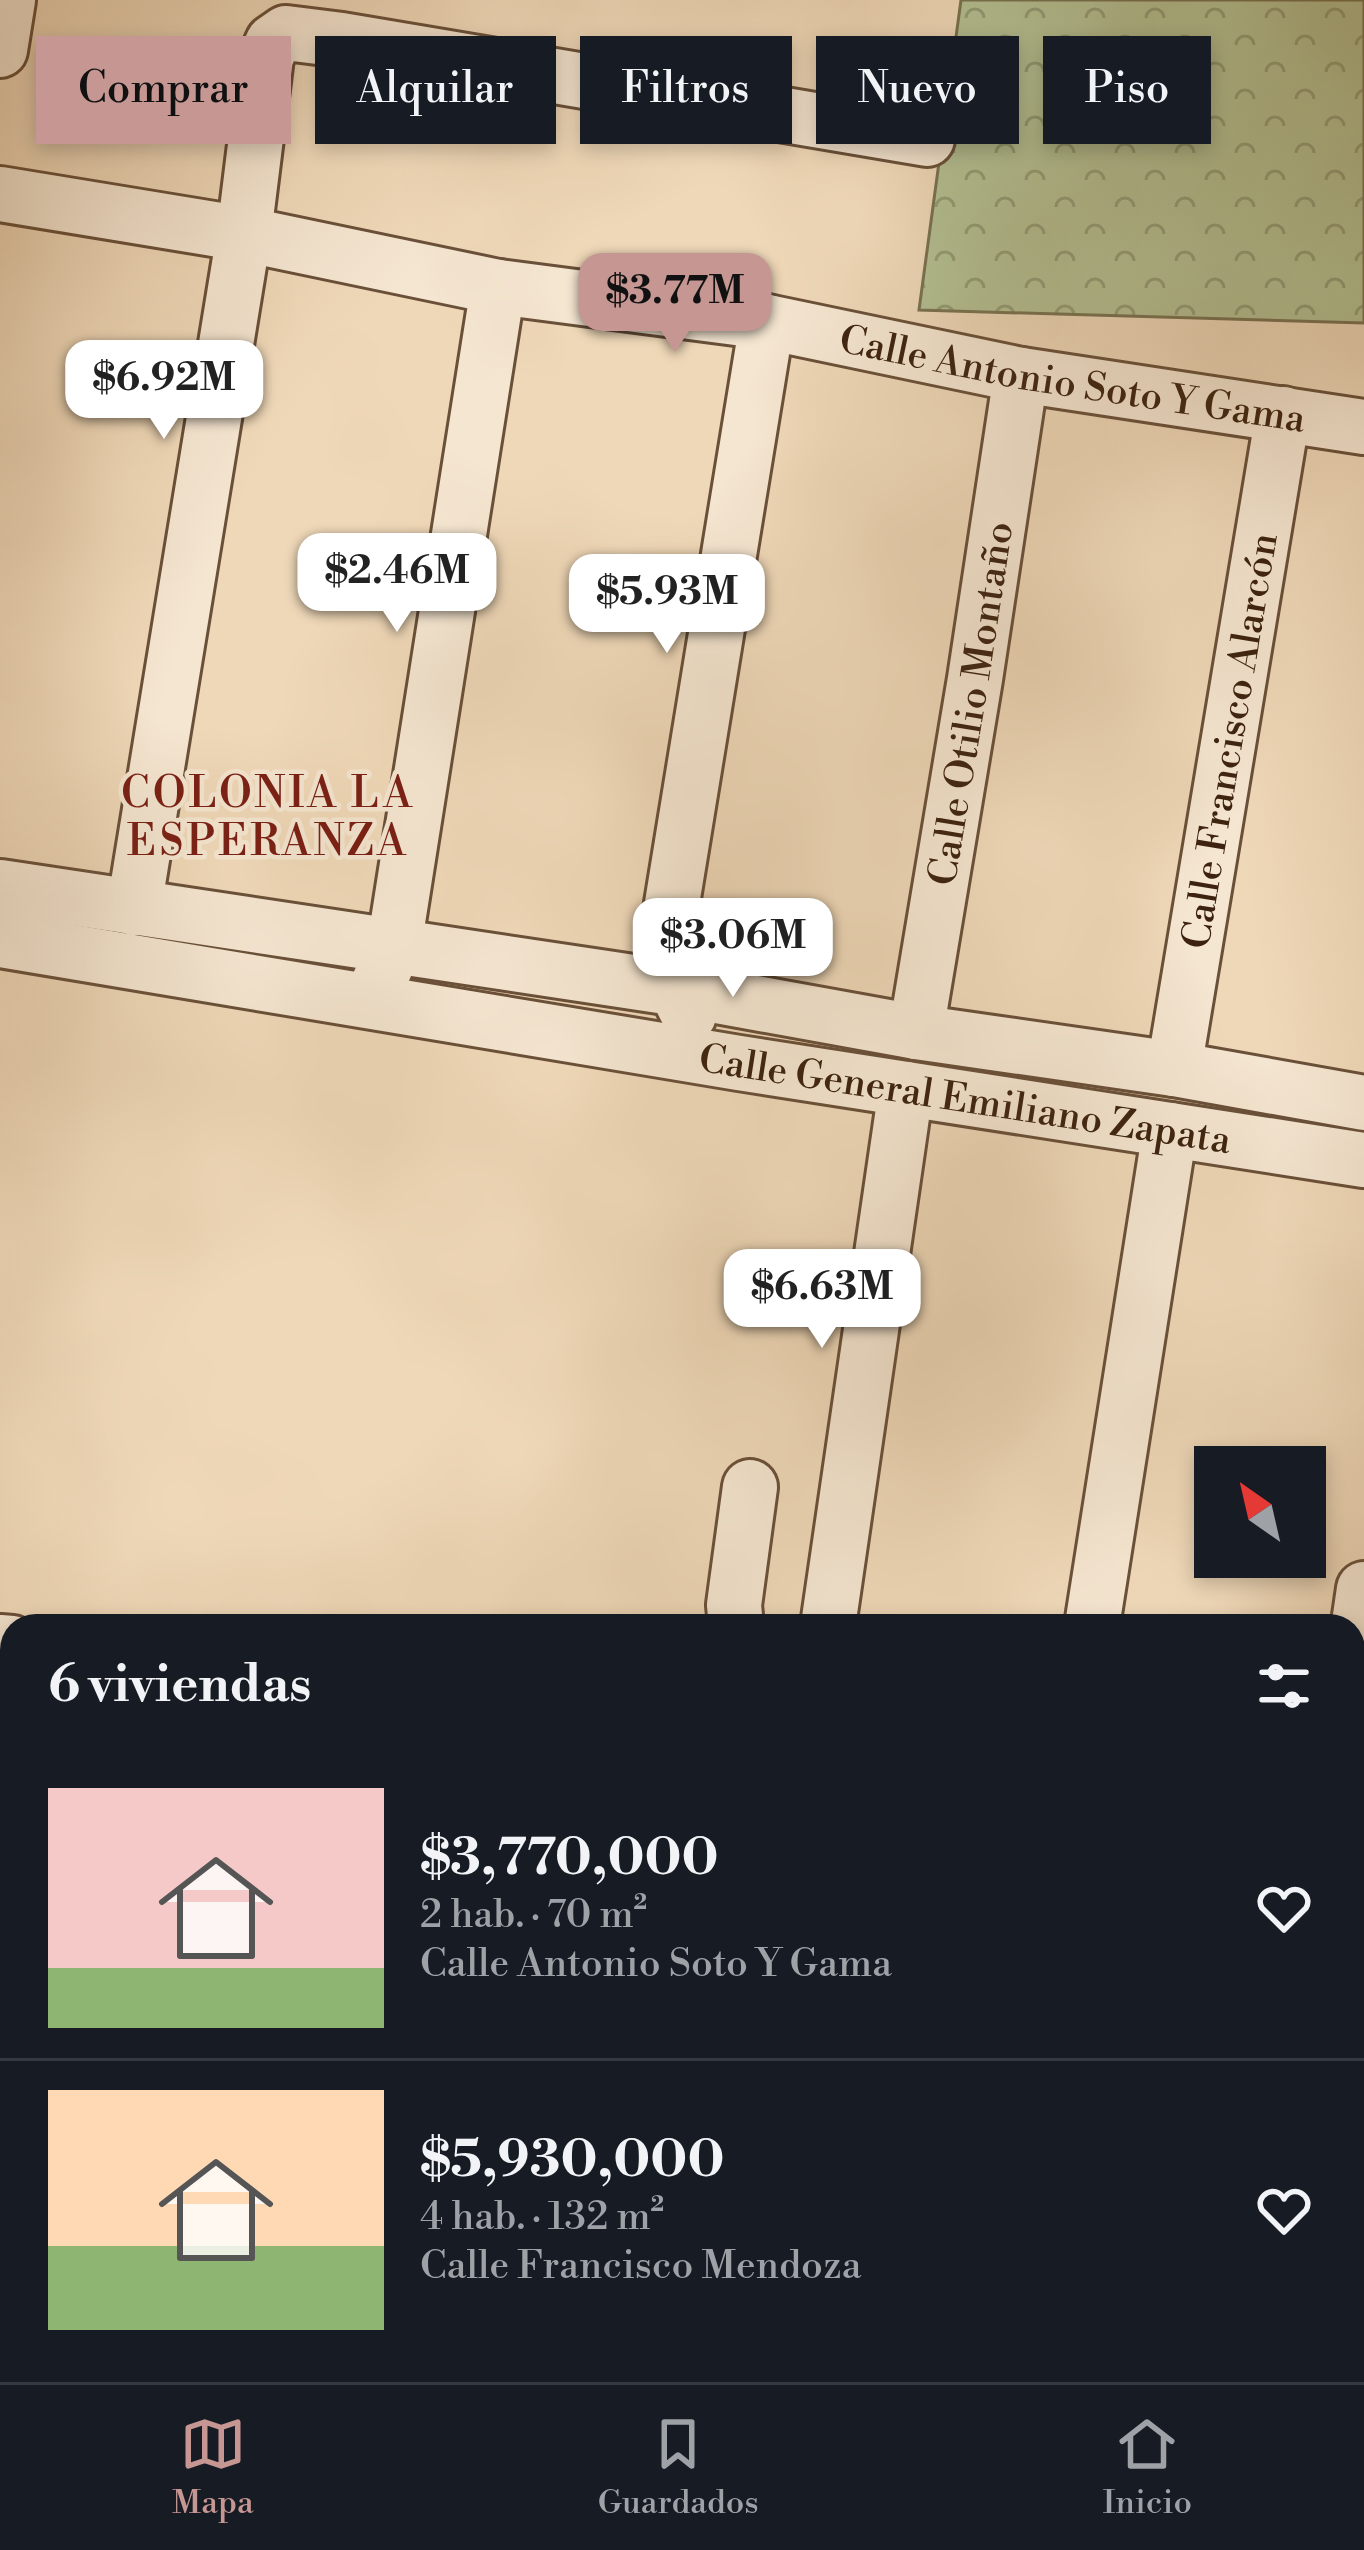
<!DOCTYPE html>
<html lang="es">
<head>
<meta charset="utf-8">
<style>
  body { margin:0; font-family:"Libre Bodoni",serif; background:#20242c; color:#f1f3f6; height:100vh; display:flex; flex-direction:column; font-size:45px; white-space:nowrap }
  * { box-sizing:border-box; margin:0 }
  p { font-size:39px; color:#9ea1a6 }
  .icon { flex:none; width:66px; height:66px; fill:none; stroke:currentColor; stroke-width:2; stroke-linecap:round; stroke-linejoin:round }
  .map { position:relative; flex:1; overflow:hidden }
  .panel { position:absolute; left:0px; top:1614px; width:1365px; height:768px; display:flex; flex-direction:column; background:#171b24; border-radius:36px 36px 0 0; box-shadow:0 6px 18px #0003 }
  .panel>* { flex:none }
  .banner { position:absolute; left:36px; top:36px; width:1293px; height:108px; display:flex; gap:24px }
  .needle { width:78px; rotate:326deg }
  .buttons { position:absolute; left:1194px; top:1446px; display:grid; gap:24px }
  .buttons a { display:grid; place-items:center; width:132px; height:132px; border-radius:0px; background:#171b24; box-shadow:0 6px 18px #0003; font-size:60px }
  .price { position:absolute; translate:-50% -102px; padding:0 27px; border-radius:24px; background:#fff; color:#222; font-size:39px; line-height:78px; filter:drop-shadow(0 3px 6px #0008) }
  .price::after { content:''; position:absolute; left:50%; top:72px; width:36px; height:27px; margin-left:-18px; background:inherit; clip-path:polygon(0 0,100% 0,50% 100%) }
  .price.current { background:#c59692; color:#111 }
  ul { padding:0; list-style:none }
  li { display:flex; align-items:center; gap:36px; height:300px; padding:0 48px }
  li+li { border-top:3px solid #363941 }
  li span { display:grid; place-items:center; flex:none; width:336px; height:240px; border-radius:0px; color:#555 }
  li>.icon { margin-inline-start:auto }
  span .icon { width:144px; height:144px; fill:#fffc; stroke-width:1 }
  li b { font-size:51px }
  h2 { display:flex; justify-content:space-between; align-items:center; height:144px; padding:0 48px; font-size:51px }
  .tag { padding:0 42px; border-radius:0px; background:#171b24; box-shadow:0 6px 18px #0003; font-size:42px; line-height:108px }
  .tag.current { background:#c59692; color:#111 }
  .tabs { display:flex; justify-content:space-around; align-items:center; height:168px; border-top:3px solid #363941; background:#171b24; font-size:33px; color:#9ea1a6 }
  .tabs a { display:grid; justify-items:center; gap:6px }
  .tabs .current { color:#c59692 }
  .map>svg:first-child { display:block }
  .park { fill:url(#park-crowns); stroke:#787251; stroke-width:3 }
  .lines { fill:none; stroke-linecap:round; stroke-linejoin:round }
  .river { stroke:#a0b6ba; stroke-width:75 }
  .minor-casing { stroke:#6a5039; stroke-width:60 }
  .minor { stroke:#f5e6d1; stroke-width:54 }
  .labels { text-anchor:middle; stroke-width:9; stroke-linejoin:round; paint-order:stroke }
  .street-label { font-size:39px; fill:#3d230f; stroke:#f5e6d1 }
  .neighbourhood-label { font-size:42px; letter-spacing:3px; fill:#7a1f14; stroke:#f5e6d1 }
</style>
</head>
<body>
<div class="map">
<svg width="1364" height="2382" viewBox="0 0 1364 2382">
  <defs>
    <pattern id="park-crowns" width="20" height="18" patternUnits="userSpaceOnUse" patternTransform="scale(3)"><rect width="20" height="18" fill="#b3c093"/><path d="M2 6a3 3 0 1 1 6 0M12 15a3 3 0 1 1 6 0" fill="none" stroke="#939c76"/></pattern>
  </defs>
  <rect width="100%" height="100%" fill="#efd8b8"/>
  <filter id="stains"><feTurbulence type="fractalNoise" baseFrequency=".00167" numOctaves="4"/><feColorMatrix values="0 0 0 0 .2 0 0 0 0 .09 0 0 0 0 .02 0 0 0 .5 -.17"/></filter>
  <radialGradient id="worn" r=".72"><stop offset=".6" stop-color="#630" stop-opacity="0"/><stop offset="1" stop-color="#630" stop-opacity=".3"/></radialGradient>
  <path class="park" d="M961,0H1364V323L919,310Z"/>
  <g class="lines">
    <g class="river">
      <path d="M0,2163L12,2171"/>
      <path d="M1353,2230L1364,2226"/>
      <path d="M366,2370L421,2382"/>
      <path d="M1003,2382L1018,2370"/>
    </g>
    <g class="minor-casing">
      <g id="minor">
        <path d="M0,50L8,0"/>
        <path id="s1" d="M0,194L244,234L498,287L767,322L1021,375L1364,427"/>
        <path d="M0,887L673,988L916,1032L1174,1069L1364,1103"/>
        <path d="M134,908L244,234L266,57L273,42L286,33L342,40L927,139"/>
        <path id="s2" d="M0,940L739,1063L1364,1160"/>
        <path d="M379,982L394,947L498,287"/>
        <path d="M689,1015C670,983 667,958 669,922L767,322"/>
        <path id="s3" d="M916,1032L975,679L1021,375"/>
        <path id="s4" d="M1174,1069L1283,414"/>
        <path d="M736,1626L734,1605L750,1487"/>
        <path d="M828,1626L906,1089"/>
        <path d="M1092,1626L1170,1130"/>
        <path d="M0,1642L12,1643"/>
        <path d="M1353,1664L1364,1589"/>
        <path d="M0,1842L12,1779"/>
        <path d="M0,2104L12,2111"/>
        <path d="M1353,2160L1364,2156"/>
        <path d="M0,2235L12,2243"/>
        <path d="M618,2370L685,2382"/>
        <path d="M891,2382L907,2370"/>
        <path d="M1065,2382L1068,2370"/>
      </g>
    </g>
    <use href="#minor" class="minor"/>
  </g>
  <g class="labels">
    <g class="street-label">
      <text dy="14" stroke="none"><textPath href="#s1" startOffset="1089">Calle Antonio Soto Y Gama</textPath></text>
      <text dy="14" stroke="none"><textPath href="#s3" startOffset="333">Calle Otilio Montaño</textPath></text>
      <text dy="14" stroke="none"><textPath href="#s4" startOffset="333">Calle Francisco Alarcón</textPath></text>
      <text dy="14" stroke="none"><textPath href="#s2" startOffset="978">Calle General Emiliano Zapata</textPath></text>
    </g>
    <g class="neighbourhood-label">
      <text x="268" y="807">COLONIA LA<tspan x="268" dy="48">ESPERANZA</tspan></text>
    </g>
  </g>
  <rect width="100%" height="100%" filter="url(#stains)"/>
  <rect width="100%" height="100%" fill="url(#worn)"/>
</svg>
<div class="buttons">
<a><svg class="needle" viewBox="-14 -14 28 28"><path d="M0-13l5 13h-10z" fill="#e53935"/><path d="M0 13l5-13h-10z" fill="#9ea1a6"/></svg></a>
</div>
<b class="price current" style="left:675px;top:355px">$3.77M</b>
<b class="price" style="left:164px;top:442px">$6.92M</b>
<b class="price" style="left:397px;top:635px">$2.46M</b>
<b class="price" style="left:667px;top:656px">$5.93M</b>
<b class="price" style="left:733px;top:1000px">$3.06M</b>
<b class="price" style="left:822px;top:1351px">$6.63M</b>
<div class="banner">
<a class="tag current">Comprar</a>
<a class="tag">Alquilar</a>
<a class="tag">Filtros</a>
<a class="tag">Nuevo</a>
<a class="tag">Piso</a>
</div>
<section class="panel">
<h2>6 viviendas<svg class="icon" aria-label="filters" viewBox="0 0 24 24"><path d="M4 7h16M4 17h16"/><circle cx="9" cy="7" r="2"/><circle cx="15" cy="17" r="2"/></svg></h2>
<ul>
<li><span style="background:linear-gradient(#f6c9c9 75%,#8fb573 0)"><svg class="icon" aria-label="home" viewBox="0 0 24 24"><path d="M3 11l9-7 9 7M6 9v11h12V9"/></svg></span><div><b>$3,770,000</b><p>2 hab. · 70 m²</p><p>Calle Antonio Soto Y Gama</p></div><svg class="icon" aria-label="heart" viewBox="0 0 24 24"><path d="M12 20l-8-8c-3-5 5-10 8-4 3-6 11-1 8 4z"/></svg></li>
<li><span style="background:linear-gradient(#ffd9b3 65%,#8fb573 0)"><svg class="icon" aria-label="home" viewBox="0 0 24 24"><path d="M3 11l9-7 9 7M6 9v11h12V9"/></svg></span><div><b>$5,930,000</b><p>4 hab. · 132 m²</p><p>Calle Francisco Mendoza</p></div><svg class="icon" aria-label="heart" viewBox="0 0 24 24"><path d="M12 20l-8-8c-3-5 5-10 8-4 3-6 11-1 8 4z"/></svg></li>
</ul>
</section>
</div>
<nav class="tabs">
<a class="current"><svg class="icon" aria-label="map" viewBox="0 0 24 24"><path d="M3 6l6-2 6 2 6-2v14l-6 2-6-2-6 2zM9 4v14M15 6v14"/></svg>Mapa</a>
<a><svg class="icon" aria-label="saved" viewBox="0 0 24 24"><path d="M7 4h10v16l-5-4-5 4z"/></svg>Guardados</a>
<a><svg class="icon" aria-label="home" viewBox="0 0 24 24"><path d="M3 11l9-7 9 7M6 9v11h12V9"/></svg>Inicio</a>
</nav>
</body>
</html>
